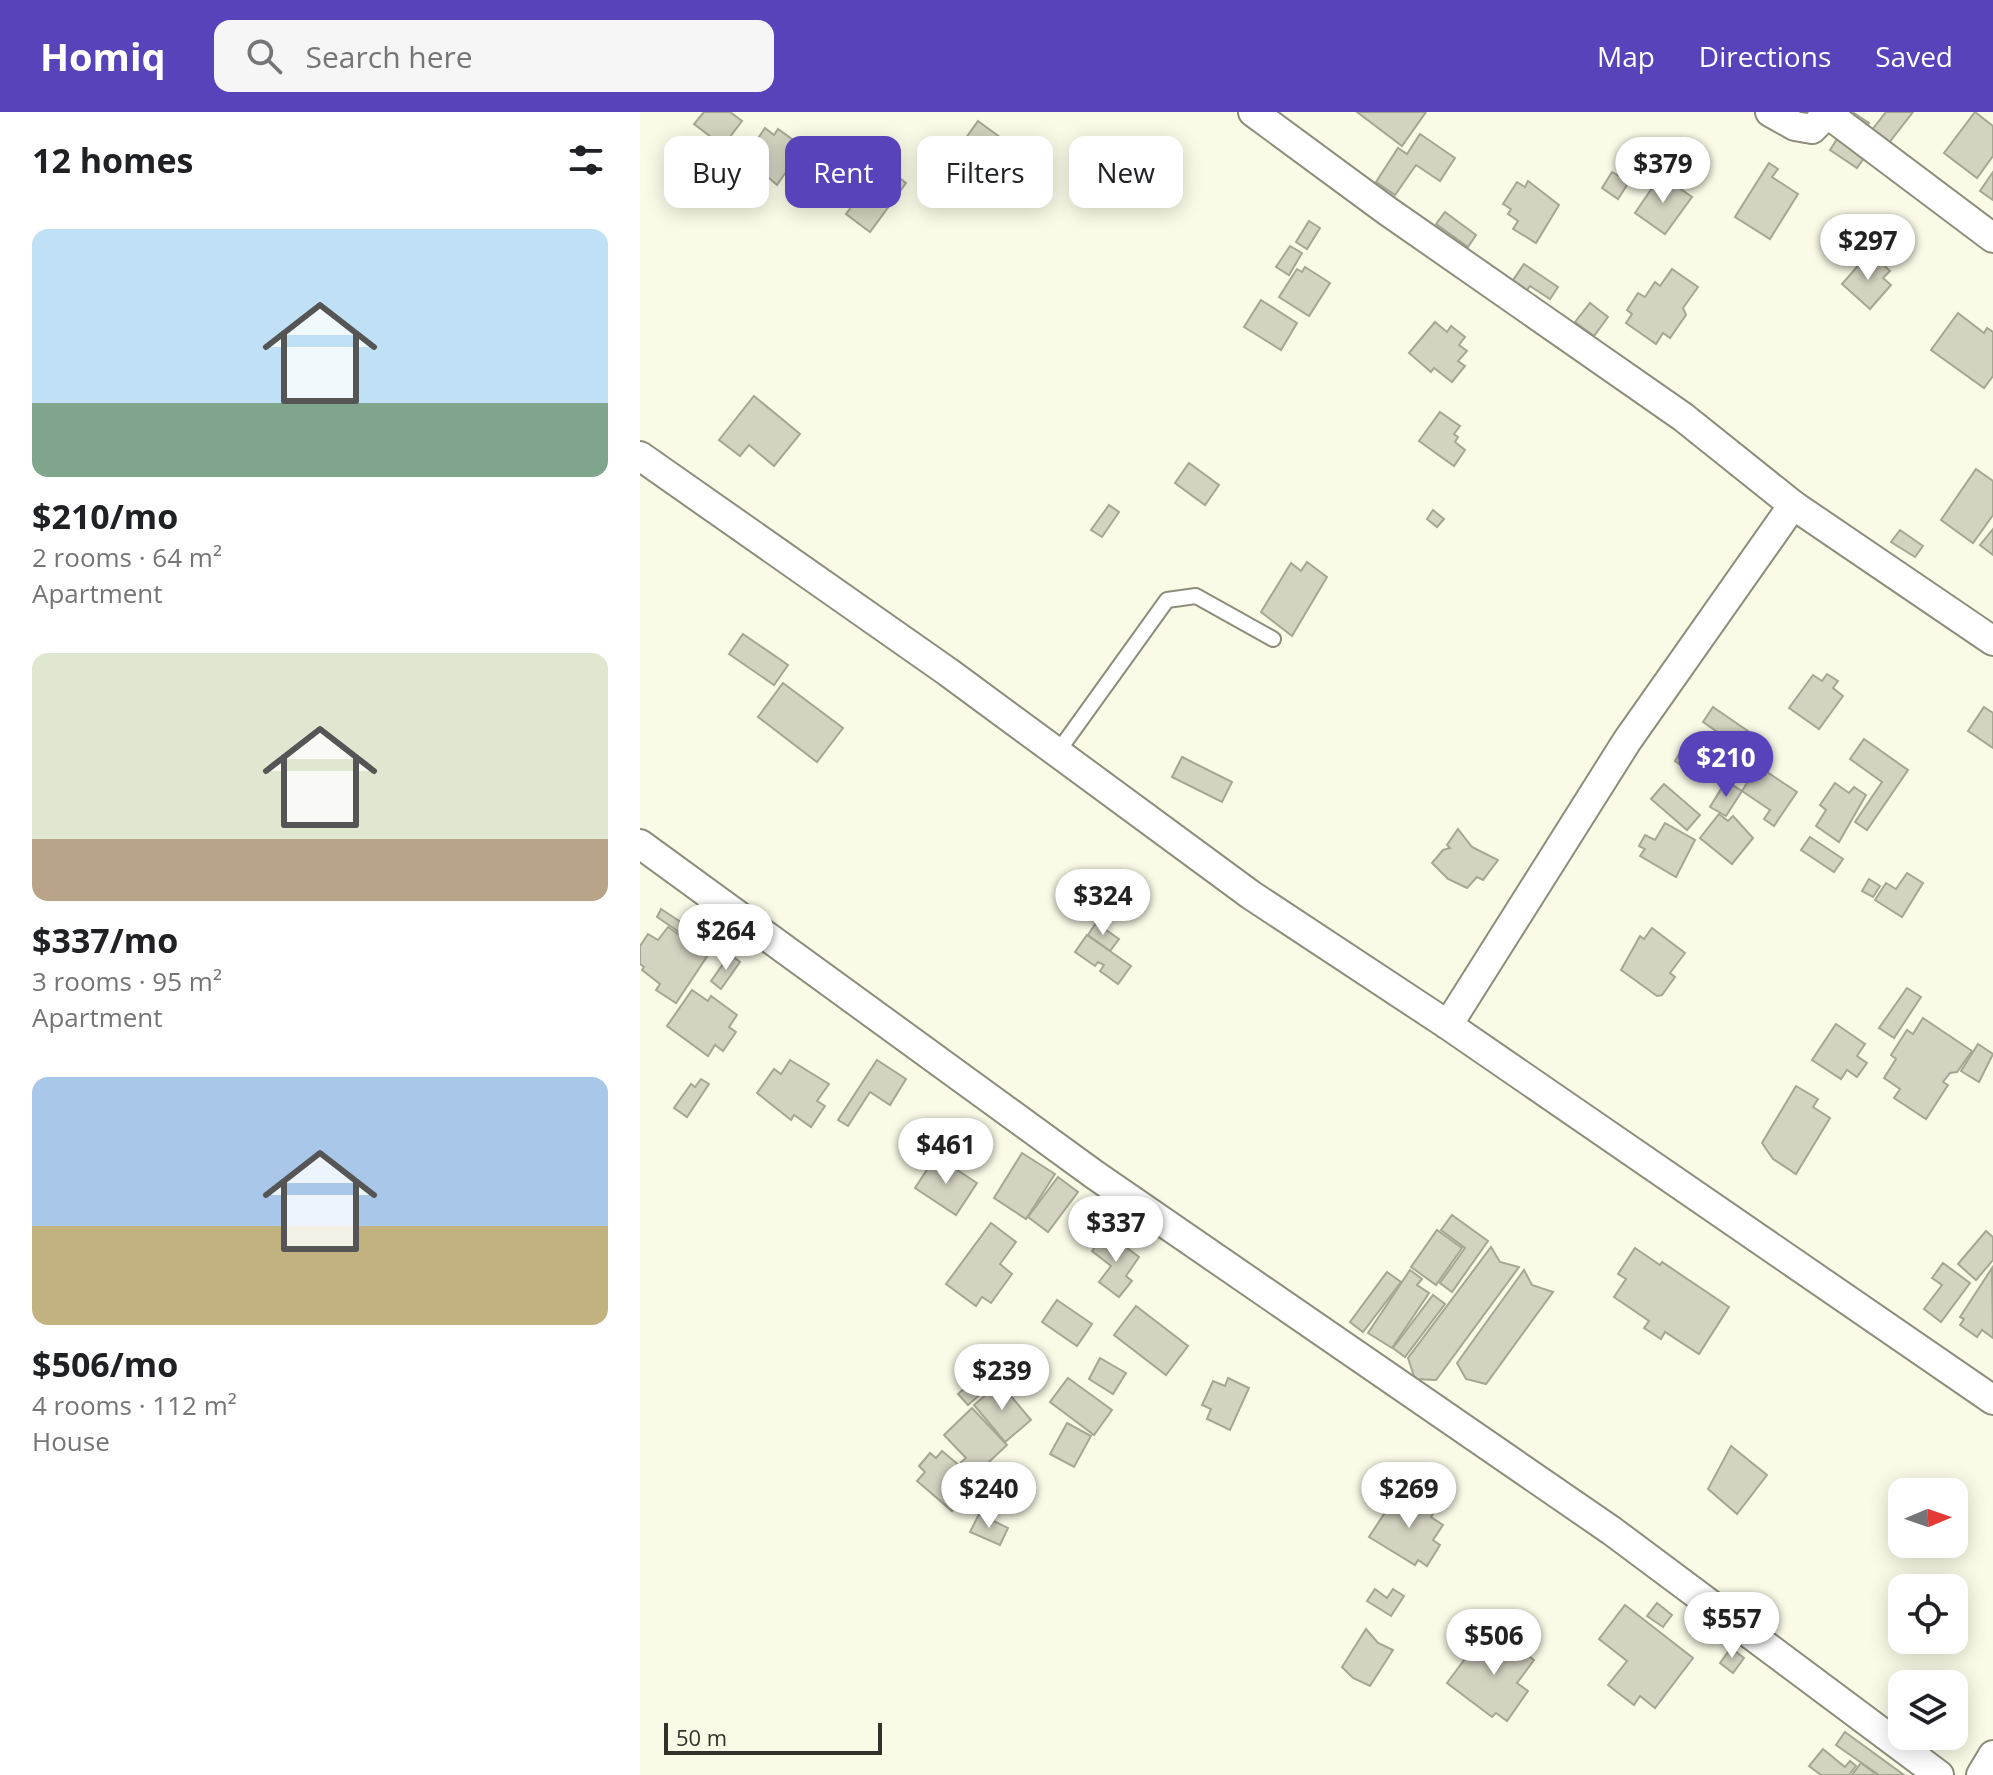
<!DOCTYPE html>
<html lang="en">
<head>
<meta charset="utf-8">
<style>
  body { margin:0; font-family:"Open Sans",sans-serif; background:#f6f6f6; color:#202124; height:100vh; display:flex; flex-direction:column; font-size:30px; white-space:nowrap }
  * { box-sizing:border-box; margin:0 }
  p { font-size:26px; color:#757577 }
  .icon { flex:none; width:44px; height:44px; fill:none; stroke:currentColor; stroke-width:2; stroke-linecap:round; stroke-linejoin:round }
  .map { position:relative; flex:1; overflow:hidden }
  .details { display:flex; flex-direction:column; background:#fff; width:640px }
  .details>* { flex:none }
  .banner { position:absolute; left:24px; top:24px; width:760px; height:72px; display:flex; gap:16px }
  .needle { width:52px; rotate:88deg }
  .controls { position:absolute; left:1248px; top:1366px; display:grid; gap:16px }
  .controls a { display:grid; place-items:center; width:80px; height:80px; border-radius:16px; background:#fff; box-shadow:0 4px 20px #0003; font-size:40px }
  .scale { position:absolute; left:24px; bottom:20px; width:218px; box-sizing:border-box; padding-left:8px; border:4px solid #32322a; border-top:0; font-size:22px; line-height:28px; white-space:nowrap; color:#32322a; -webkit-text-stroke:6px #fafae7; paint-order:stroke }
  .price { position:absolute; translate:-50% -68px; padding:0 18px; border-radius:28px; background:#fff; color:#222; font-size:26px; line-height:52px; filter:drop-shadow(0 2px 4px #0008) }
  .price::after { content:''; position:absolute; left:50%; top:48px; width:24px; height:18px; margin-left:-12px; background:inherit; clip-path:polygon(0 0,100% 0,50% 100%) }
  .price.active { background:#5843bb; color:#fff }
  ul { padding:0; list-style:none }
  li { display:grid; align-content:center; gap:16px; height:424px; padding:0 32px }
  li span { display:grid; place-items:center; height:248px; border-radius:16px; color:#555 }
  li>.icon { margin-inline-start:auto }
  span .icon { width:144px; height:144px; fill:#fffc; stroke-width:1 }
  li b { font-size:34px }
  h2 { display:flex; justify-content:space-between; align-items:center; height:96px; padding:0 32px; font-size:34px }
  .pill { padding:0 28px; border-radius:16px; background:#fff; box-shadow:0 4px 20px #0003; font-size:28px; line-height:72px }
  .pill.active { background:#5843bb; color:#fff }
  header { display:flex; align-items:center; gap:48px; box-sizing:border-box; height:112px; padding:0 40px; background:#5843bb; color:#fff }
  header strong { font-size:38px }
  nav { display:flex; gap:44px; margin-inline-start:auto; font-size:28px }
  .search { width:560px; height:72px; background:#f6f6f6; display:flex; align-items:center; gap:20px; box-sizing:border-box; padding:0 28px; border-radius:16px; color:#757577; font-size:30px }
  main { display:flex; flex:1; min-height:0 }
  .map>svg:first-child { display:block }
  .building { fill:#d4d3c1; stroke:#a6a694; stroke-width:2 }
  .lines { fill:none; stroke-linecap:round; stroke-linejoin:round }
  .service-casing { stroke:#8d8d7b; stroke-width:18 }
  .minor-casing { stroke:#8d8d7b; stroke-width:32 }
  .service { stroke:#fff; stroke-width:14 }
  .minor { stroke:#fff; stroke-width:28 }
</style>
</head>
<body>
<header>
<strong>Homiq</strong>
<div class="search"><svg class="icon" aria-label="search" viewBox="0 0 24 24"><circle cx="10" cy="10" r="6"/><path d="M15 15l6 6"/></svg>Search here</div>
<nav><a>Map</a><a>Directions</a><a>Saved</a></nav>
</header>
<main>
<section class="details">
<h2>12 homes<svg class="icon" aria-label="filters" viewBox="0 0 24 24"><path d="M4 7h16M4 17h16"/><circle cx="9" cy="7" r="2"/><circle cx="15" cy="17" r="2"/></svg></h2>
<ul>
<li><span style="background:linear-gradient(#bfe0f5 70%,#7fa58c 0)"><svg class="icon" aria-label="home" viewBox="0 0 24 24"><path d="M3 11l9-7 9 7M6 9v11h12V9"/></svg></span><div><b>$210/mo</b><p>2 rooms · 64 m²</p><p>Apartment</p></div></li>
<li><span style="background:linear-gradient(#dfe7d0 75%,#b9a48a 0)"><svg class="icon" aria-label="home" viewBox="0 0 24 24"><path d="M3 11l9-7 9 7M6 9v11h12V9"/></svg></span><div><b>$337/mo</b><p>3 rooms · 95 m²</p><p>Apartment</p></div></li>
<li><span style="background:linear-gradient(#a9c7e8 60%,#c2b280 0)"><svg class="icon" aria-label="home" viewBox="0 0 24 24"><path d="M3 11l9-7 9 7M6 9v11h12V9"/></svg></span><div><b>$506/mo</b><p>4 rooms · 112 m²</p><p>House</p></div></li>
</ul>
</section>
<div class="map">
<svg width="1353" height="1663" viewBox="0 0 1353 1663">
  <rect width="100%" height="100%" fill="#fafae7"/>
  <g class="building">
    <path d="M64,0H90L102,9L83,34L54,12Z"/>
    <path d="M717,0H786L762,34Z"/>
    <path d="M1246,0H1273L1241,41L1224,28Z"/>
    <path d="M1335,0L1353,14V44L1337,66L1304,41Z"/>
    <path d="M1214,1L1229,11L1213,34L1226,43L1217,56L1190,38Z"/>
    <path d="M338,9L376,37L353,68L316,40Z"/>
    <path d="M125,16L134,23L138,17L156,30L152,35L159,41L137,73L105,45Z"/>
    <path d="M780,22L815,46L800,69L776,53L755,83L736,70L758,36L767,42Z"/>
    <path d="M1129,51L1138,57L1132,65L1158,82L1130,127L1095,105Z"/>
    <path d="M242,53L266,71L230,120L206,102Z"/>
    <path d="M972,60L989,70L978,87L962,76Z"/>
    <path d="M1353,60V88L1340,79Z"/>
    <path d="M1021,63L1052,85L1025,122L995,101Z"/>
    <path d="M888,69L919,93L896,131L873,117L878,109L868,102L871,97L863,92L877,70L885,75Z"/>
    <path d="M805,100L836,123L828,135L796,112Z"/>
    <path d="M669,109L680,116L667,137L656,130Z"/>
    <path d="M650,134L662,141L649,163L636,155Z"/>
    <path d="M1224,147L1231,153L1237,147L1250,159L1243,166L1251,173L1230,197L1202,172Z"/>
    <path d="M884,152L918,175L910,187L890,174L885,181L871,171Z"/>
    <path d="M665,155L690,171L669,204L639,185L657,157L662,160Z"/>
    <path d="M1032,157L1058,175L1043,196L1046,203L1030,226L1023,221L1016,232L986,211L992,202L987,198L998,181L1005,185L1015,170L1020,174Z"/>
    <path d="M621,188L657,211L641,238L604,215Z"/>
    <path d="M950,191L968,205L954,224L935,210Z"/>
    <path d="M1318,201L1344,221L1347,216L1353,220V264L1344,276L1291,238Z"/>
    <path d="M795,210L807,220L811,214L825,225L819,233L827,239L818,249L825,254L812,270L794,256L791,260L769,241Z"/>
    <path d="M114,284L160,322L134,354L109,333L100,344L79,328Z"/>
    <path d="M800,300L820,314L814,322L818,325L815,330L825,338L814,354L779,329Z"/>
    <path d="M549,351L579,373L565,393L535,371Z"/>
    <path d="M1336,357L1353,369V403L1333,431L1301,408Z"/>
    <path d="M469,393L479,400L462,425L451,418Z"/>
    <path d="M793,398L804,407L797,415L787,407Z"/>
    <path d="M1353,417V443L1340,433Z"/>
    <path d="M1260,418L1283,434L1275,445L1251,430Z"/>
    <path d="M667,450L687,465L652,524L621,500L651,451L661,459Z"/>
    <path d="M103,522L148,553L134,573L89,542Z"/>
    <path d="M1187,562L1198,569L1193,576L1203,584L1179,617L1149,596L1173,563L1182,569Z"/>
    <path d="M143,571L203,616L177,650L118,605Z"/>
    <path d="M1073,595L1118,626L1108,641L1063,610Z"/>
    <path d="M1344,595L1353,601V636L1328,619Z"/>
    <path d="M1224,627L1268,658L1227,718L1215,710L1242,670L1210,647Z"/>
    <path d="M1041,639L1067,657L1060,667L1035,649Z"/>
    <path d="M542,645L592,670L582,690L532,665Z"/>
    <path d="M1118,654L1157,680L1134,714L1124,707L1130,698L1102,679Z"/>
    <path d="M1086,669L1102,679L1086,704L1070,695Z"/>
    <path d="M1195,671L1209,681L1214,675L1226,683L1199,730L1176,714L1186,698L1180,693Z"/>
    <path d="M1024,672L1060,703L1047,718L1011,687Z"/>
    <path d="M1079,702L1088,709L1093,704L1113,726L1092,752L1060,726Z"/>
    <path d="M1025,711L1055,728L1036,765L1000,744L1005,737L999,734L1005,723L1015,728Z"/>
    <path d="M818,717L832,735L858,748L843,768L837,765L827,776L808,767L792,751L803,738L810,736L807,733Z"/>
    <path d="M1170,725L1203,747L1194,760L1161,738Z"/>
    <path d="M1267,761L1283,771L1262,805L1235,788L1246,771L1256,777Z"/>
    <path d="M1229,767L1240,774L1233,785L1222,779Z"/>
    <path d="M21,797L53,818L48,826L17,805Z"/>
    <path d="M456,811L479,827L470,839L448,823Z"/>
    <path d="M28,815L68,843L36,891L16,878L20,872L2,858L4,855L0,852V834L8,822L18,828Z"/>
    <path d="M1012,816L1045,841L1030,861L1035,865L1022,883L1017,884L981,858L1000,824L1004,827Z"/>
    <path d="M447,823L491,854L478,872L460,859L464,853L458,850L455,854L435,840Z"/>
    <path d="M90,842L100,850L81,877L71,869Z"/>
    <path d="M1267,876L1281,885L1254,926L1239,916Z"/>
    <path d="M52,878L68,889L71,884L97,903L89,915L96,920L83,939L75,933L68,944L27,914Z"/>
    <path d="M1283,906L1332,939L1317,960L1310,961L1303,970L1308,973L1286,1007L1254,986L1260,977L1244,966L1256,947L1251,943L1267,918L1273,922Z"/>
    <path d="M1196,912L1225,932L1217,944L1227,951L1217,965L1207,958L1201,967L1172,948Z"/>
    <path d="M1338,932L1353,942L1339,970L1321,959Z"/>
    <path d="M150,948L189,972L177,989L185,994L171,1015L154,1003L151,1008L117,981L134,957L141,962Z"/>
    <path d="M237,948L266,967L250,993L230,980L208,1014L198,1008Z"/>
    <path d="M61,967L69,972L47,1005L34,996L51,972L55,975Z"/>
    <path d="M1156,974L1178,987L1173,995L1190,1006L1156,1062L1133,1047L1122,1031Z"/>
    <path d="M382,1041L415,1062L386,1107L354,1086Z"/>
    <path d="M296,1044L337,1071L316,1103L275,1076Z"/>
    <path d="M418,1065L438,1080L408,1120L388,1105Z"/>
    <path d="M812,1103L848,1129L812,1180L800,1171L825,1136L801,1118Z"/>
    <path d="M351,1111L376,1130L360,1152L372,1162L351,1191L342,1185L336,1194L306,1172Z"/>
    <path d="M797,1118L822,1136L796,1173L771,1155Z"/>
    <path d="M1346,1119L1353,1125V1148L1336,1168L1318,1152Z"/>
    <path d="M466,1120L499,1145L486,1164L492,1169L479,1185L459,1170L471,1154L452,1139Z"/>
    <path d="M851,1135L860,1150L879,1155L796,1268L775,1267L768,1246Z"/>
    <path d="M995,1136L1020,1153L1022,1150L1089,1195L1059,1242L1025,1220L1021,1227L1004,1216L1009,1209L974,1185L986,1167L978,1162Z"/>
    <path d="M1303,1151L1330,1171L1301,1210L1284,1197L1302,1173L1292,1166Z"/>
    <path d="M1352,1156L1353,1226L1342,1218L1337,1225L1320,1213L1324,1207L1320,1205Z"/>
    <path d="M770,1158L782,1167L777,1173L789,1181L752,1236L728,1221Z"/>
    <path d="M884,1158L892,1173L913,1180L846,1272L826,1267L817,1251Z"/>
    <path d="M747,1160L761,1170L723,1220L710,1210Z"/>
    <path d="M793,1183L805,1192L765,1245L753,1236Z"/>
    <path d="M417,1188L452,1212L437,1234L402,1210Z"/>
    <path d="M496,1194L548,1234L526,1263L474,1223Z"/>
    <path d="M460,1246L486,1261L473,1282L449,1267Z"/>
    <path d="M428,1266L472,1298L454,1323L410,1290Z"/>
    <path d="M588,1266L609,1276L590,1318L567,1307L571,1297L562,1293L573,1269L585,1274Z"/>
    <path d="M334,1268L344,1279L328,1293L318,1282Z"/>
    <path d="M360,1271L391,1308L365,1330L334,1293Z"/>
    <path d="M332,1296L367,1333L334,1364L321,1350L326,1346L304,1323Z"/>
    <path d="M427,1311L451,1324L434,1355L410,1342Z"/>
    <path d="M1091,1334L1127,1363L1097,1402L1068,1377Z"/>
    <path d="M302,1339L338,1369L312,1399L277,1369L285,1360L279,1354L290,1341L296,1346Z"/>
    <path d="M757,1382L769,1391L774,1384L795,1399L791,1405L803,1413L793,1428L800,1433L787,1454L778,1448L775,1453L729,1425Z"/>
    <path d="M339,1402L368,1416L360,1433L330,1420Z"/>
    <path d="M735,1477L747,1486L753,1477L764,1484L751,1504L727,1489Z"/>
    <path d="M1017,1491L1032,1503L1023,1515L1007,1504Z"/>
    <path d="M985,1493L1053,1546L1015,1596L1000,1584L994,1593L968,1573L987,1549L959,1527Z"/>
    <path d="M726,1517L738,1531L753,1538L730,1574L713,1566L702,1555Z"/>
    <path d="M856,1520L894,1548L877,1571L888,1579L867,1609L856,1601L852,1605L807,1571L830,1540L838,1545Z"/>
    <path d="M1091,1536L1104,1546L1093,1561L1080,1551Z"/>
    <path d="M1205,1620L1264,1663H1239L1196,1633Z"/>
    <path d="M1183,1637L1205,1655L1210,1649L1216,1654L1209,1663H1181L1169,1654Z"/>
    <path d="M1221,1651L1237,1663H1212Z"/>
  </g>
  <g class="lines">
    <g class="service-casing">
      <path id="service" d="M417,641L527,488L556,484L633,527"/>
    </g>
    <g class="minor-casing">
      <g id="minor">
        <path d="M613,0L746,98L1043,305L1153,393L1353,529"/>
        <path d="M1130,0L1155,14L1172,17L1189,0"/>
        <path d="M1188,2L1353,126"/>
        <path d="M0,344L308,560L611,783L808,913L1353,1288"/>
        <path d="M0,732L455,1063L972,1419L1299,1663"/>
        <path d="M808,913L987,629L1153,393"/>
        <path d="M1341,1663L1353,1643"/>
      </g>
    </g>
    <use href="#service" class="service"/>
    <use href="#minor" class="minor"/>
  </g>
</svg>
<div class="controls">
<a><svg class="needle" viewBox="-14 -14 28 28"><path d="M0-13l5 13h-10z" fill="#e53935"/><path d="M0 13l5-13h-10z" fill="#757577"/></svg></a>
<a><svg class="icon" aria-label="locate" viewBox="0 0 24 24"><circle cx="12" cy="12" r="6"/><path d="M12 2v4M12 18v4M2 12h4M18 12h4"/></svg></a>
<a><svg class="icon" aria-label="layers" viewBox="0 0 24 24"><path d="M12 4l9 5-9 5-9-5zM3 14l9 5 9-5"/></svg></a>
</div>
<div class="scale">50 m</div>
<b class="price" style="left:1023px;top:93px">$379</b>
<b class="price" style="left:1228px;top:170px">$297</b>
<b class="price active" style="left:1086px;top:687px">$210</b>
<b class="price" style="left:463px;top:825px">$324</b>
<b class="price" style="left:86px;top:860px">$264</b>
<b class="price" style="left:306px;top:1074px">$461</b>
<b class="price" style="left:476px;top:1152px">$337</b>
<b class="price" style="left:362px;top:1300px">$239</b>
<b class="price" style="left:349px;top:1418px">$240</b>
<b class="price" style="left:769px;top:1418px">$269</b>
<b class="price" style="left:1092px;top:1548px">$557</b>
<b class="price" style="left:854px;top:1565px">$506</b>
<div class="banner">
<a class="pill">Buy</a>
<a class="pill active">Rent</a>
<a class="pill">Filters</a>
<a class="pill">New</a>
</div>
</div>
</main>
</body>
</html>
